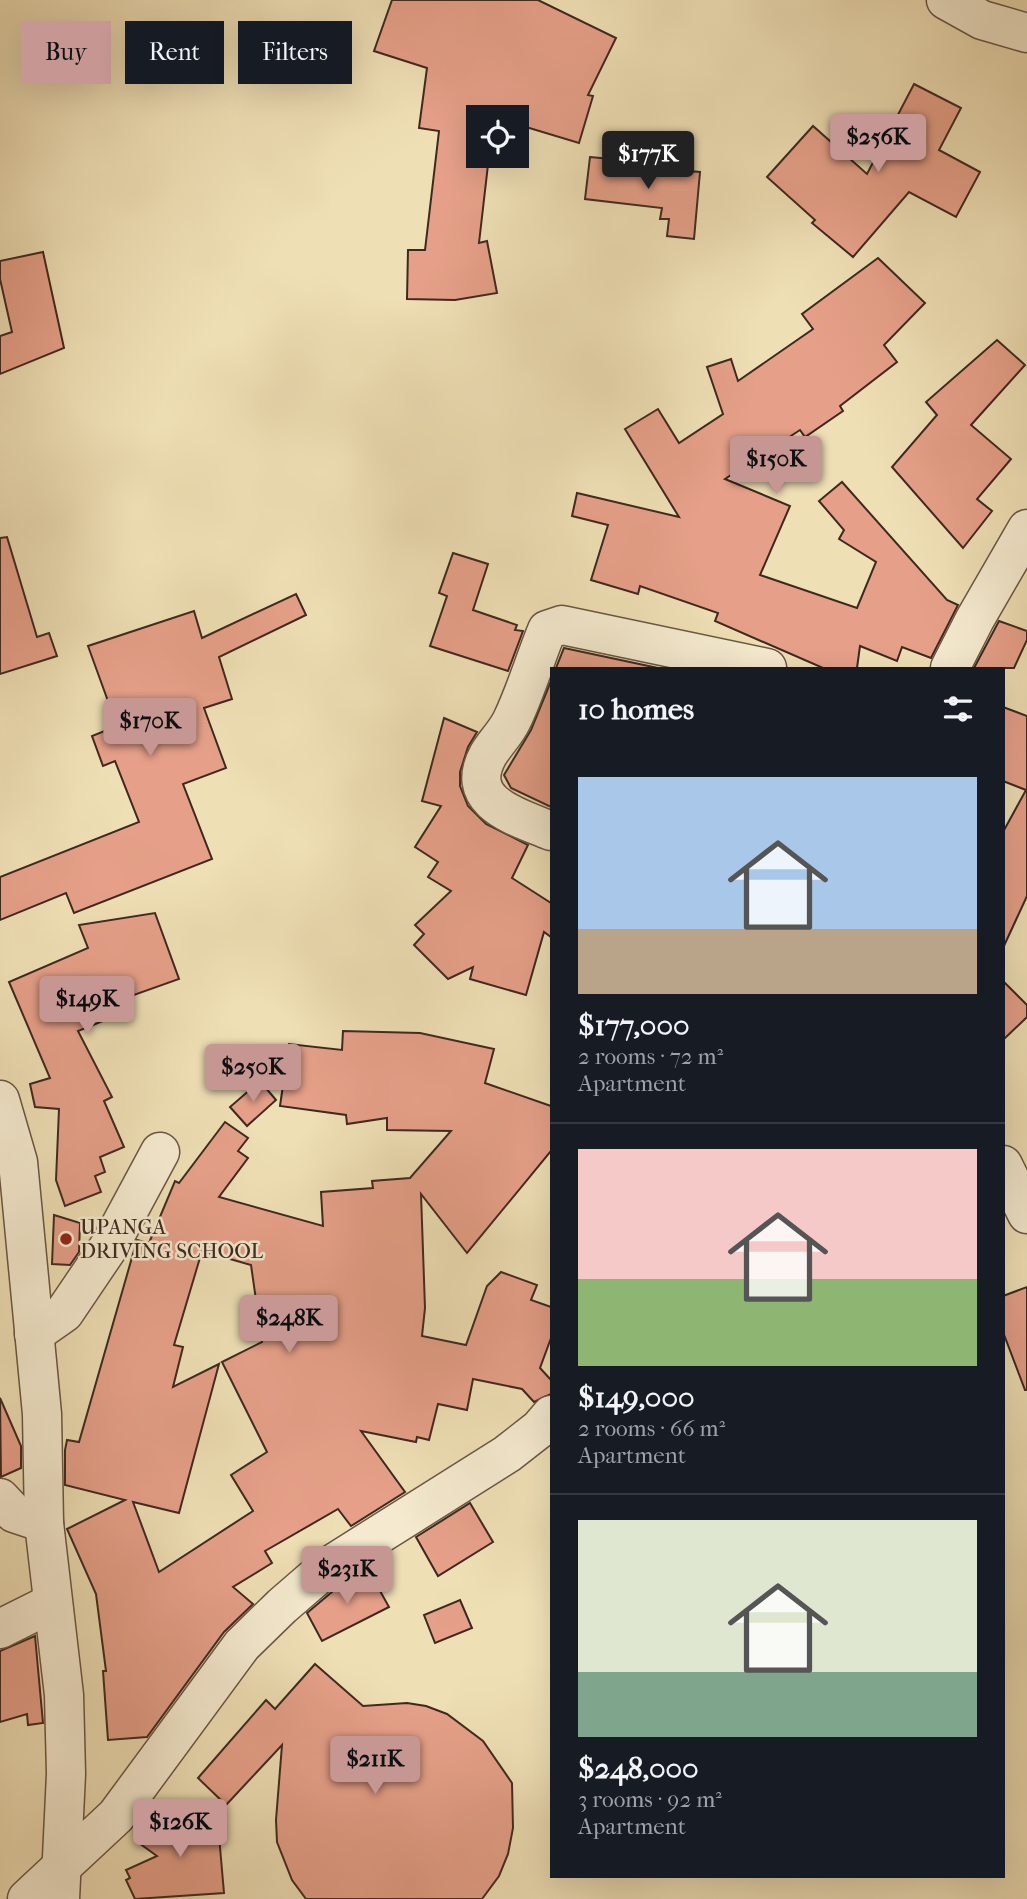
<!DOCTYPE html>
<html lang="en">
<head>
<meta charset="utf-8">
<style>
  body { margin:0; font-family:"IM FELL French Canon",serif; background:#20242c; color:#f1f3f6; height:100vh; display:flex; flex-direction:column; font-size:26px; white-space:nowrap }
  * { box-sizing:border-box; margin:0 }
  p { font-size:23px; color:#9ea1a6 }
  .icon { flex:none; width:38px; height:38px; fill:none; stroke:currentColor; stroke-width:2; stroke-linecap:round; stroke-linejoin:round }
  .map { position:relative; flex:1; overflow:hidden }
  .details { position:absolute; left:550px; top:667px; width:455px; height:1211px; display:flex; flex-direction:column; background:#171b24; border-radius:0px; box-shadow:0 7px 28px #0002 }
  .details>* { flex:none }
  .guide { position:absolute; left:21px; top:21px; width:424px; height:63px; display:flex; gap:14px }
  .buttons { position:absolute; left:466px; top:105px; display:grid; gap:14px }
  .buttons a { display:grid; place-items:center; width:63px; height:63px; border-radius:0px; background:#171b24; box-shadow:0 7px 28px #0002; font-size:35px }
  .price { position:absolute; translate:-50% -60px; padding:0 16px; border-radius:7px; background:#c59692; color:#111; font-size:23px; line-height:46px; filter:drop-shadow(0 2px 4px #0008) }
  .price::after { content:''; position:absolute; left:50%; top:42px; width:21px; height:16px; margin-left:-10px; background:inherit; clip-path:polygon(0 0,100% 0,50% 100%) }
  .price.active { background:#222; color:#fff }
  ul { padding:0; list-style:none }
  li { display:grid; align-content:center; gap:14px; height:371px; padding:0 28px }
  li+li { border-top:2px solid #363941 }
  li span { display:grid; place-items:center; height:217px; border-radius:0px; color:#555 }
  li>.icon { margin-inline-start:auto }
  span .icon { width:126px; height:126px; fill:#fffc; stroke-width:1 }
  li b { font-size:30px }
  h2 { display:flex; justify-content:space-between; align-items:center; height:84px; padding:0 28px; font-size:30px }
  .pill { padding:0 24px; border-radius:0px; background:#171b24; box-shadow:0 7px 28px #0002; font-size:24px; line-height:63px }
  .pill.active { background:#c59692; color:#111 }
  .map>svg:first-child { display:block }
  .building { fill:#e6a089; stroke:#3e291f; stroke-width:2; fill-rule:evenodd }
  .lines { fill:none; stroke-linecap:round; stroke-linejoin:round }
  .minor-casing { stroke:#6a5644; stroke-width:41 }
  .minor { stroke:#f5eacf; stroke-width:38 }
  .poi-dot { fill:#8f2418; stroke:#f5eacf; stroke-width:2.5 }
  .labels { text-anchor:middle; stroke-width:5; stroke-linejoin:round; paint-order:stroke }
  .poi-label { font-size:21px; fill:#3e291f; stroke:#f5eacf; text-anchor:start }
</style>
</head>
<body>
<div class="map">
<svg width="1027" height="1899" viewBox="0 0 1027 1899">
  <rect width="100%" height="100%" fill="#efdfb5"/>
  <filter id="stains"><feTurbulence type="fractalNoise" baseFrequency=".00286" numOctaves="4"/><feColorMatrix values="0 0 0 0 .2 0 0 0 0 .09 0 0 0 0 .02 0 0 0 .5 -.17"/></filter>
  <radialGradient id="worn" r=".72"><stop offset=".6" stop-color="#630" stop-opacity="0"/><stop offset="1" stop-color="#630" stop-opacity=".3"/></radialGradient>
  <g class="building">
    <path d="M392,0H538L616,38L588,95L593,96L579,143L516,124V117H478V156H489L479,243L487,241L497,293L455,300L407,299L408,250H425L439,131L419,128L427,68L374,51Z"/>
    <path d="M914,84L961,108L939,150L980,172L956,217L909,192L853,257L812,223L815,220L767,177L813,126L867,174Z"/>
    <path d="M590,157L652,163L651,168L700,172L694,239L667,236L669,219H660L662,208L585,199Z"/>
    <path d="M43,252L64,348L0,374V336L12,332L0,279V261Z"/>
    <path d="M878,258L925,303L884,345L897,362L840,406L843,411L805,437L800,430L725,479L790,506L760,575L857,608L876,562L839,539L844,530L819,501L842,482L947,600L958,605L931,658L902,647L897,661L860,646L857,668H823L715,621L718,613L640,586L638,594L591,580L608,525L572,516L577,493L679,517L625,429L658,409L679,443L723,414L707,367L731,359L738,381L813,329L802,314Z"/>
    <path d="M997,340L1025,365L971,425L1011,459L977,499L992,511L963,548L892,467L937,415L926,402Z"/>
    <path d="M7,537L37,637L49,633L57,656L0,674V538Z"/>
    <path d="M453,553L488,564L473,610L517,625L515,630L523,631L508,671L430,646L447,596L439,593Z"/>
    <path d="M296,594L306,615L219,657L232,699L204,708L226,768L183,784L212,859L74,913L66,893L0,920V877L139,822L115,761L103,766L92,736L117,726L88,646L194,611L202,638Z"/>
    <path d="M999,621L1027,631V640L1014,668H974Z"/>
    <path d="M564,648L658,668H556Z"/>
    <path d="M551,681V807L511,788L504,775L531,730Z"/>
    <path d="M1003,707L1027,716V896L1003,948V832L1026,790L1003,781Z"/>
    <path d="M444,718L477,732L468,747L460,772V786L468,806L486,824L528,845L512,878L551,903V937L544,932L526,995L470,979L473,967L448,979L414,945L424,934L415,925L451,891L428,877L438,862L415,847L441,806L422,801Z"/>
    <path d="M155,913L179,979L97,1008L103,1021L78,1031L112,1097L104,1101L124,1147L100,1157L105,1172L95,1176L101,1192L65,1206L56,1180L59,1109L35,1107L30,1084L50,1078L9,982L88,948L79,925Z"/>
    <path d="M1003,981L1027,1005V1017L1003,1040Z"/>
    <path d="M343,1031L420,1033L494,1049L485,1083L551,1106V1151L467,1253L421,1194L425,1308L422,1336L466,1345L487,1286L501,1272L537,1285L531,1300L551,1307V1338L540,1368L551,1380V1394L534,1402L522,1389L473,1379L467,1410L438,1404L429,1440L417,1437L416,1442L361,1431L405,1492L351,1526L338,1509L265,1551L272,1563L233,1587L253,1604L224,1632L147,1737L108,1740L103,1671H106L96,1594L67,1529L125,1500L65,1485V1450L67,1440L79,1442L137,1240L149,1243L175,1181L179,1183L225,1122L248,1138L238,1151L248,1158L219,1197L323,1226L321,1192L373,1188L372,1181L410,1178L451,1131L387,1130V1118L347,1124L346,1115L280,1106L289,1044L342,1050ZM202,1251L251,1265L262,1342L222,1362L267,1452L231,1475L253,1511L159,1572L133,1502L179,1513L219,1364L173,1387L183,1347L174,1345Z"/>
    <path d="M260,1081L276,1100L247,1126L230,1107Z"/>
    <path d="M54,1215L80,1223L79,1252L70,1265L52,1264Z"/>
    <path d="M1027,1287V1390H1025L1003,1332V1296Z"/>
    <path d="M0,1398L21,1446V1468L1,1477Z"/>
    <path d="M470,1503L493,1542L438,1576L416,1537Z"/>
    <path d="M366,1572L374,1580L389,1607L322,1641L307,1613L339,1586Z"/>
    <path d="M460,1600L472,1628L435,1643L424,1615Z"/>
    <path d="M35,1636L43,1723L28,1725L27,1714L0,1722V1651Z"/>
    <path d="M315,1664L363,1706L407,1703L426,1706L447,1714L483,1741L512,1783L513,1828L508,1854L499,1876L482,1899H306L292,1880L277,1842L276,1820L282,1745L226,1805L198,1778L266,1700L275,1709Z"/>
    <path d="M217,1813L224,1893L135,1899L126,1880L130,1878L126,1870L157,1856L139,1843L157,1818Z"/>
  </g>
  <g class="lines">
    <g class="minor-casing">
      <g id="minor">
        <path d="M946,0L982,20L1027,33"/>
        <path d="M950,668L975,619L1027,529"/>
        <path d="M551,831C518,817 462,803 488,755C495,743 506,733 512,720C526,691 535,659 547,630L562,625L767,668"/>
        <path d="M0,1100L18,1162L42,1414L44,1523L64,1695L66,1774L60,1899"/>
        <path d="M1003,1165L1027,1214"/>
        <path d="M34,1334L64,1313L110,1245L160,1152"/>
        <path d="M0,1498L14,1513L44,1523"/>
        <path d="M0,1629L52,1603"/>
        <path d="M27,1899L116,1816L242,1645L282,1606L326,1568L507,1454L539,1429L551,1415"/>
      </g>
    </g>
    <use href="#minor" class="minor"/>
  </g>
  <circle class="poi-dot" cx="66" cy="1239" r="7"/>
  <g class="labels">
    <g class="poi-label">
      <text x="80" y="1234">UPANGA<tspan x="80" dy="24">DRIVING SCHOOL</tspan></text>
    </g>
  </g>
  <rect width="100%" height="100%" filter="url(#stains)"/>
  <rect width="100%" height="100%" fill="url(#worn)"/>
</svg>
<div class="buttons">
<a><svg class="icon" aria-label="locate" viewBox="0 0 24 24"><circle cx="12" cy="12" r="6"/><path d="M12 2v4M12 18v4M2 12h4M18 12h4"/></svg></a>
</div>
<b class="price" style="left:878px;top:174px">$256K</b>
<b class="price active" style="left:648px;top:191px">$177K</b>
<b class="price" style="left:776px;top:496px">$150K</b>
<b class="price" style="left:150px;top:758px">$170K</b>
<b class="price" style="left:87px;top:1036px">$149K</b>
<b class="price" style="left:253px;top:1104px">$250K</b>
<b class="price" style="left:289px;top:1355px">$248K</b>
<b class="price" style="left:347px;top:1606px">$231K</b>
<b class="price" style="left:375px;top:1796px">$211K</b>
<b class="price" style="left:180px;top:1859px">$126K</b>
<div class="guide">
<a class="pill active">Buy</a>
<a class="pill">Rent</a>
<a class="pill">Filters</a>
</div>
<section class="details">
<h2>10 homes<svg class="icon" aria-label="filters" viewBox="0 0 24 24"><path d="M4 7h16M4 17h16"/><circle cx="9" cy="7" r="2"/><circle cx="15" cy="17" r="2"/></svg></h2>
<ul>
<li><span style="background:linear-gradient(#a9c7e8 70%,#b9a48a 0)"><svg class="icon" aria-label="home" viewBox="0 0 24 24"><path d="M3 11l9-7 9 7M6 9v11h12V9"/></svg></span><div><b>$177,000</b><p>2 rooms · 72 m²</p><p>Apartment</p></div></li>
<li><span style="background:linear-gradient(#f6c9c9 60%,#8fb573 0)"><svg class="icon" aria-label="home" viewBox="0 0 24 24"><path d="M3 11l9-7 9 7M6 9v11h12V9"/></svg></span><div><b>$149,000</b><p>2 rooms · 66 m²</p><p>Apartment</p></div></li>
<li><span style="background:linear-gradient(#dfe7d0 70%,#7fa58c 0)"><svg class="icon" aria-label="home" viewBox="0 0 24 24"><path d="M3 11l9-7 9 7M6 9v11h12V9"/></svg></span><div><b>$248,000</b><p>3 rooms · 92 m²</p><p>Apartment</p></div></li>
</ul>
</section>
</div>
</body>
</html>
